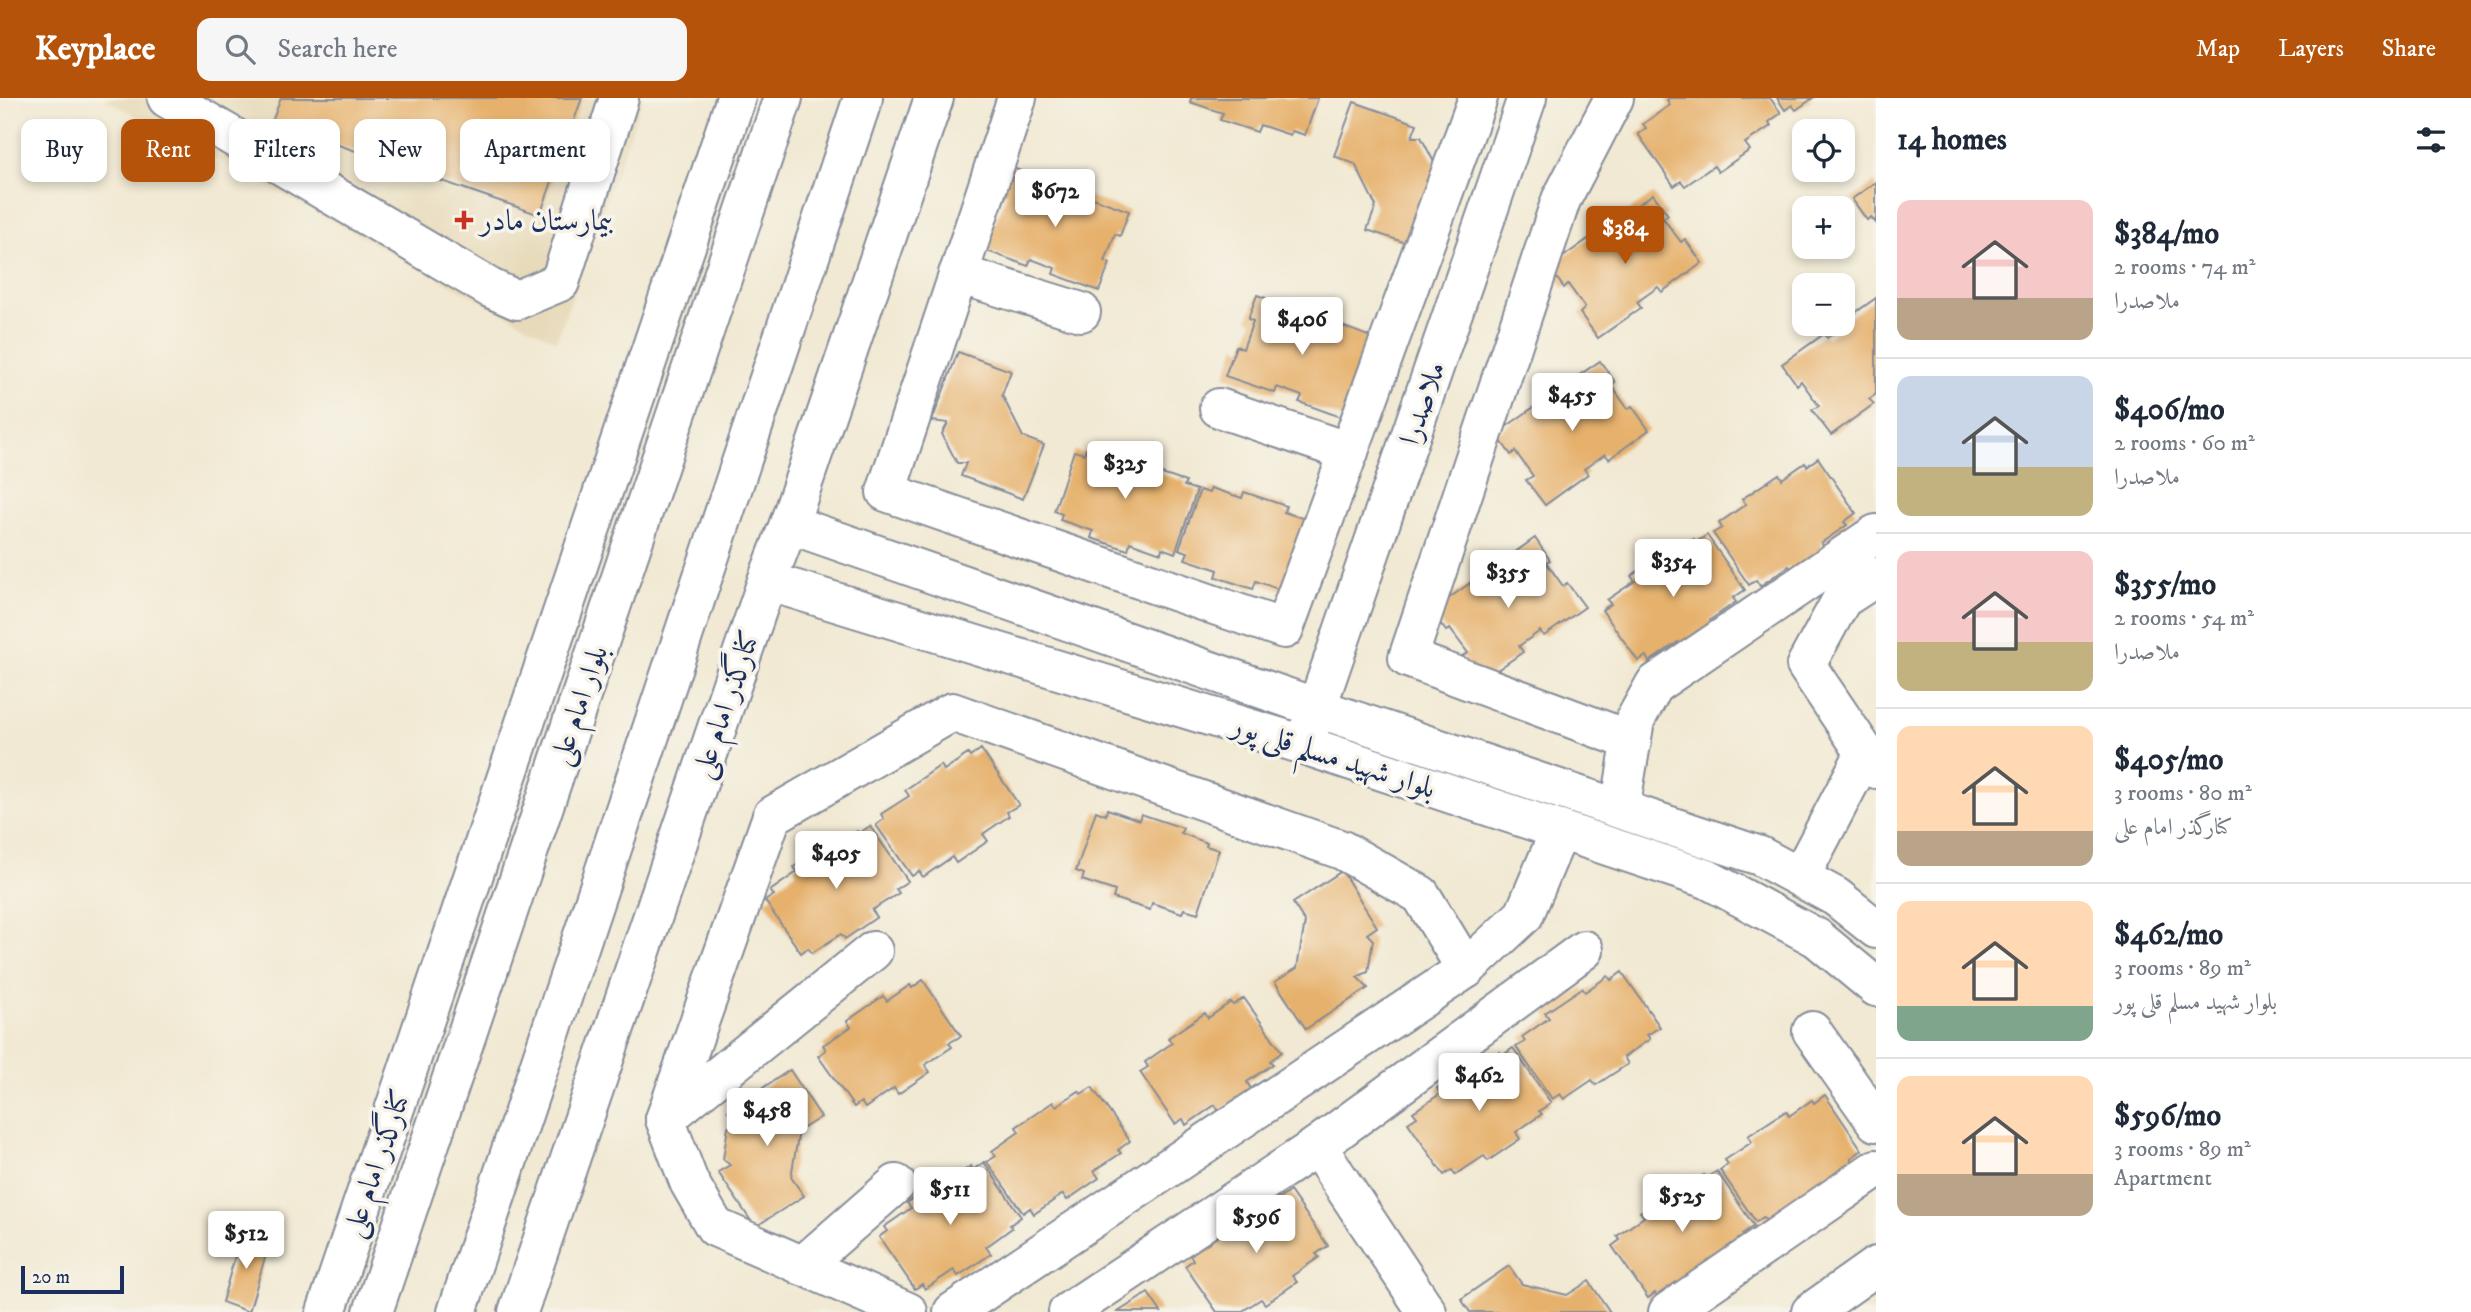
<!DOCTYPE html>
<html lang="en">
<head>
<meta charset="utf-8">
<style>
  body { margin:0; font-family:"IM FELL DW Pica",Amiri,serif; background:#f6f6f7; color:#1f2937; height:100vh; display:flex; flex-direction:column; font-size:26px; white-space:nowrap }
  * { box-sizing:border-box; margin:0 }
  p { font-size:23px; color:#747a83 }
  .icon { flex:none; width:38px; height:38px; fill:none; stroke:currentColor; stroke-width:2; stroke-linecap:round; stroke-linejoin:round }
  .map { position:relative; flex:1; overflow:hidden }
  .details { display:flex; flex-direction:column; background:#fff; width:595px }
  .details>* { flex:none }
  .banner { position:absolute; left:21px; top:21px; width:665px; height:63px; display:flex; gap:14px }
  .controls { position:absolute; left:1792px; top:21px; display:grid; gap:14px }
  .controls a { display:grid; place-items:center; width:63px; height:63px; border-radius:14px; background:#fff; box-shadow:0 4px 10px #0003; font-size:35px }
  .scale { position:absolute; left:21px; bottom:18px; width:103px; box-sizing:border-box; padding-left:7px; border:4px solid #1b2f5e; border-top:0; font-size:19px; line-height:24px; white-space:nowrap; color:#1b2f5e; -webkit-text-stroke:5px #f7f3e8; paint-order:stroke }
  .price { position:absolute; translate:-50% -60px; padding:0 16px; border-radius:7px; background:#fff; color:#222; font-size:23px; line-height:46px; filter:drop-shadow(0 2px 4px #0008) }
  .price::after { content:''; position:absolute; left:50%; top:42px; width:21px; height:16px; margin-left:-10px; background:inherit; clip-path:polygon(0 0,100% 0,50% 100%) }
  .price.active { background:#b45309; color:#fff }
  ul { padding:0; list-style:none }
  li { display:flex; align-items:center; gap:21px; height:175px; padding:0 21px }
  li+li { border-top:2px solid #e0e1e3 }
  li span { display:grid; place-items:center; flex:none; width:196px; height:140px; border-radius:14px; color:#555 }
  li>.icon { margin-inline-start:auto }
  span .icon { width:84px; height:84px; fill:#fffc; stroke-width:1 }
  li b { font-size:30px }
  h2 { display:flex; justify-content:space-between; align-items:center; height:84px; padding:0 21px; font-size:30px }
  .pill { padding:0 24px; border-radius:14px; background:#fff; box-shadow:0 4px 10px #0003; font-size:24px; line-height:63px }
  .pill.active { background:#b45309; color:#fff }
  header { display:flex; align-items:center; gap:42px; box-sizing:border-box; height:98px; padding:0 35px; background:#b45309; color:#fff }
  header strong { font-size:33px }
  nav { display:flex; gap:38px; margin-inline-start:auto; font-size:24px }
  .search { width:490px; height:63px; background:#f6f6f7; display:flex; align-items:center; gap:18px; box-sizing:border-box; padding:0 24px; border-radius:14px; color:#747a83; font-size:26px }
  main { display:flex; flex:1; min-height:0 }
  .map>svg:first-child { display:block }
  .built { fill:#e7daba }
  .building { fill:#e6b16c }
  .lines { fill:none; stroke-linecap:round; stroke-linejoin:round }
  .minor-casing { stroke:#868c98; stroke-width:42 }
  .major-casing { stroke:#868c98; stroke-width:42 }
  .minor { stroke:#fff; stroke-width:38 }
  .major { stroke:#fff; stroke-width:38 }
  .poi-dot { fill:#c8321e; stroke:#f7f3e8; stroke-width:2.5 }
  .labels { text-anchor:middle; stroke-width:7; stroke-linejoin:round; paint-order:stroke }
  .poi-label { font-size:30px; fill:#1b2f5e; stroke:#f7f3e8; text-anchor:start }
  .street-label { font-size:30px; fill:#1b2f5e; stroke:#f7f3e8 }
</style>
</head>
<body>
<header>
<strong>Keyplace</strong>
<div class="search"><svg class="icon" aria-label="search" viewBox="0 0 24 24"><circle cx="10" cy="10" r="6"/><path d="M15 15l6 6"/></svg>Search here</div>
<nav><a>Map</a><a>Layers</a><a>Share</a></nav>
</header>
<main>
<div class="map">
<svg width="1876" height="1214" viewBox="0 0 1876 1214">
  <rect width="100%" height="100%" fill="#f7f3e8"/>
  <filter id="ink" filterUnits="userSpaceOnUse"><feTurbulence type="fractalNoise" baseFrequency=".0143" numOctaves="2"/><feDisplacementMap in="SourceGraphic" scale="14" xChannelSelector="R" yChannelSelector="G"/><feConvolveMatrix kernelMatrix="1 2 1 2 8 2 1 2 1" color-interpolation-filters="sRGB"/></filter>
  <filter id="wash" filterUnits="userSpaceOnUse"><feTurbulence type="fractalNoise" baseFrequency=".00686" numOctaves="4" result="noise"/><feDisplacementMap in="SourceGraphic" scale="28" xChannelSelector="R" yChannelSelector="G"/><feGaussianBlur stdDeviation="1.57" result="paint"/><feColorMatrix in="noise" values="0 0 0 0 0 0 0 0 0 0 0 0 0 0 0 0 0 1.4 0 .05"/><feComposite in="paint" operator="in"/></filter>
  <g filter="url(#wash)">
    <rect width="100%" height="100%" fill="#f1e9d3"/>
    <path class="built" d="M103,0H643L556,243Z"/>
    <g id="blocks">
      <g class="building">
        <path d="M281,0H582L540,117L272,24Z"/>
        <path d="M1191,0H1318L1305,37L1292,33L1290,37L1260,27L1257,34L1220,22L1223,15L1190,4Z"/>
        <path d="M1669,0H1770L1781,15L1769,24L1771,28L1745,45L1750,52L1718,74L1714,68L1685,88L1681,83L1674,88L1638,36L1646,30L1643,26L1670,7L1667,2Z"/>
        <path d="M1777,0H1813L1796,12L1792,7L1785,12Z"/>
        <path d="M1354,4L1417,26L1412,39H1421L1436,68L1421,150L1367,132L1376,108L1355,66L1334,58Z"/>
        <path d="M1010,69L1059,87L1057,92L1080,100L1082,96L1129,113L1120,138L1115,136L1105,164L1110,165L1099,193L1053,176L1055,170L1031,161L1028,168L979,150L996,123L1007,95L1001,94Z"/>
        <path d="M1876,84V125L1871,119L1867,122L1852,101Z"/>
        <path d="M1653,96L1668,117L1663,120L1681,144L1685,141L1702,165L1662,194L1658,189L1637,204L1641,210L1598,240L1580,215L1585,210L1568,186L1564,190L1549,169L1591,139L1594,143L1614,129L1612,125Z"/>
        <path d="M1257,197L1305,214L1304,220L1327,228L1329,223L1376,241L1346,321L1299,304L1302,298L1277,289L1275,295L1225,278L1236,248L1243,251L1253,223L1248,221Z"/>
        <path d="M1876,200V296L1869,301L1874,306L1831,337L1812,312L1819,308L1801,283L1797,287L1782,266L1824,236L1827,240L1848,226L1845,222Z"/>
        <path d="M958,254L1011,273L1002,297L1023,339L1044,347L1023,401L961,378L966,365H957L942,336L948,325L932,323Z"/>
        <path d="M1600,263L1615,284L1611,287L1628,311L1632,308L1649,332L1609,361L1605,356L1584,371L1588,376L1545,407L1526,382L1533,378L1515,353L1511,357L1496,336L1538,306L1541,310L1562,296L1559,291Z"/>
        <path d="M1086,351L1117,361L1119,355L1161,369L1159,375L1186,384L1184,388L1197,392L1175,455L1162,450L1161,455L1130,444L1128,452L1091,440L1093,433L1060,422L1062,416L1054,413L1074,353L1084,356Z"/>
        <path d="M1818,360L1856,415L1844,424L1847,427L1821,445L1825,451L1793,474L1789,468L1760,488L1756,482L1749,487L1713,435L1722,430L1719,425L1746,406L1742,401L1779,376L1782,381L1805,365L1807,368Z"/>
        <path d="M1211,390L1242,400L1244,394L1286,408L1284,414L1311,423L1286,494L1256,483L1253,491L1216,479L1218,472L1185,461L1188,454L1179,451L1200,392L1209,395Z"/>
        <path d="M1707,437L1745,492L1733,500L1736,504L1710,522L1714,528L1682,550L1678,544L1649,564L1646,558L1638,563L1602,512L1611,506L1607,502L1635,483L1631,478L1668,452L1671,457L1694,441L1696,444Z"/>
        <path d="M1535,440L1550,462L1546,464L1563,488L1567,485L1585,509L1544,538L1540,533L1519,548L1523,554L1480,584L1462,558L1468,555L1450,531L1446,533L1431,513L1473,483L1476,488L1497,473L1494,469Z"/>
        <path d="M981,651L1019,707L1007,714L1009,718L983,736L988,743L956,765L952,759L923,779L919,773L912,778L876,727L884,721L881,716L909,698L905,692L941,667L944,672L968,656L970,659Z"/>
        <path d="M1107,711L1139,722L1141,716L1183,730L1181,735L1207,745L1206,748L1219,752L1198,815L1184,811L1182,815L1152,805L1150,812L1113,800L1115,793L1082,782L1084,776L1076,773L1096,713L1106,717Z"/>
        <path d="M870,728L908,783L896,791L899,795L872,812L877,819L845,841L841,836L812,855L808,850L801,855L765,803L774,797L770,793L797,774L794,769L831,743L834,748L857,733L859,735Z"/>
        <path d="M1342,773L1377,829L1367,836L1373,842L1368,874L1357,879L1368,890L1306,931L1275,884L1297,870L1305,824L1293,805Z"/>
        <path d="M1622,874L1660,929L1647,937L1650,941L1624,959L1628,966L1596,987L1592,982L1564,1001L1560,996L1552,1001L1516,949L1525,944L1522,939L1549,920L1545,915L1582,890L1585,894L1608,878L1611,882Z"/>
        <path d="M923,882L961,938L949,945L952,949L925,967L930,974L898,996L894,990L865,1010L861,1004L854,1009L818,958L826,952L823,947L851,929L847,923L883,898L887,903L910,887L912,890Z"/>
        <path d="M1244,900L1282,954L1270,963L1273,966L1247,984L1251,991L1219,1013L1215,1007L1186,1027L1183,1021L1175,1026L1140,974L1148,969L1145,964L1172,945L1168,940L1205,915L1208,920L1231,904L1233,907Z"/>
        <path d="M1513,950L1551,1005L1539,1013L1542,1016L1516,1034L1520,1041L1488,1063L1484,1058L1455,1077L1452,1072L1444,1077L1408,1025L1417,1019L1413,1014L1440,996L1437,990L1474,965L1477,970L1500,954L1502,958Z"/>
        <path d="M790,972L821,1019L799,1033L791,1079L804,1098L755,1129L718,1074L730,1067L723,1061L728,1029L740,1023L728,1013Z"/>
        <path d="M1092,989L1130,1043L1118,1052L1121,1055L1094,1073L1099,1080L1067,1102L1063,1096L1034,1116L1030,1110L1023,1115L987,1064L996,1058L992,1053L1019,1034L1016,1029L1053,1004L1056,1008L1079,993L1081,996Z"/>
        <path d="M1825,997L1862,1052L1851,1060L1854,1064L1767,1124L1763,1119L1756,1124L1720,1072L1728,1066L1725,1062L1752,1044L1748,1038L1786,1013L1789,1018L1812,1002L1814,1005Z"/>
        <path d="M984,1064L1021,1119L1010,1127L1012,1130L986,1149L991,1156L958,1178L954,1172L925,1191L922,1186L915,1191L879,1139L887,1133L884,1129L911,1110L907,1105L944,1080L947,1084L971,1068L973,1072Z"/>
        <path d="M1717,1073L1754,1128L1742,1136L1745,1140L1658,1200L1655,1195L1648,1200L1612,1148L1620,1142L1617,1138L1644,1119L1640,1114L1677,1088L1680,1093L1704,1077L1706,1080Z"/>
        <path d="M1290,1093L1328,1148L1316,1156L1319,1159L1292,1178L1297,1184L1265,1206L1261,1201L1241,1214H1217L1185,1168L1193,1162L1190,1157L1217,1139L1214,1134L1277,1097L1279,1101Z"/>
        <path d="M243,1130L269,1146L249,1214L222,1204Z"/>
        <path d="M1509,1168L1522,1186L1567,1197L1589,1183L1610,1214H1470L1461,1201Z"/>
        <path d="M1148,1195L1161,1214H1118Z"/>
      </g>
    </g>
  </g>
  <g filter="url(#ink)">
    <use href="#blocks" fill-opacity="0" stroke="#868c98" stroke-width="2"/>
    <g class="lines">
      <g class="minor-casing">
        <g id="minor">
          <path d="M167,0L490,190L517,202L560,184L619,0"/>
          <path d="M1017,0L886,394L1284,531L1478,0"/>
          <path d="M1614,0L1561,102L1408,560L1632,643"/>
          <path d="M958,176L1081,214"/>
          <path d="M1219,310L1349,354"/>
          <path d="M789,426L1317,610L1760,758L1836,799L1876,831"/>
          <path d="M1876,479L1842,501L1806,567L1876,671"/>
          <path d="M767,483L1304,647L1707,781L1817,840L1876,889"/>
          <path d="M1308,635L1527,0"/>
          <path d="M1620,711L1635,622L1655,586L1876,436"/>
          <path d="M1800,779L1865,655"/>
          <path d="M1812,933L1876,1024"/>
          <path d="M665,1021L873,853"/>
          <path d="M1317,1048L1427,1214"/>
          <path d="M802,1168L896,1086"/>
          <path d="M908,1214L715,1129L689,1084L665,1021L772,718L952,614L1342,752L1421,797L1466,871"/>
          <path d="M953,1214L1466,871L1524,817L1560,732"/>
          <path d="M1068,1214L1317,1048L1584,852"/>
          <path d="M1668,1214L1876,1071"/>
          <path d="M1811,1214L1876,1168"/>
        </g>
      </g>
      <g class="major-casing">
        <g id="major">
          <path d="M326,1214L736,0"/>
          <path d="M373,1214L783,0"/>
          <path d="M457,1214L863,0"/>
          <path d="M518,1214L767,483L789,426L934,0"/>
        </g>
      </g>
      <use href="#minor" class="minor"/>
      <use href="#major" class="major"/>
    </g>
  </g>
  <path class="poi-dot" d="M460.5 111.5h7v7h7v7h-7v7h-7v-7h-7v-7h7z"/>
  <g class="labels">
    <g class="poi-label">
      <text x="480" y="132">بیمارستان مادر</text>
    </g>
    <g class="street-label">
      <text transform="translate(1422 305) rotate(-71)" y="10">ملاصدرا</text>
      <text transform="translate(725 606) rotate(-71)" y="10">کنارگذر امام علی</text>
      <text transform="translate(578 607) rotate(-71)" y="10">بلوار امام علی</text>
      <text transform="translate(1334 658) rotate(18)" y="10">بلوار شهید مسلم قلی پور</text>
      <text transform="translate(376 1065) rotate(-71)" y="10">کنارگذر امام علی</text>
    </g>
  </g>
</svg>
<div class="controls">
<a><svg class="icon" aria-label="locate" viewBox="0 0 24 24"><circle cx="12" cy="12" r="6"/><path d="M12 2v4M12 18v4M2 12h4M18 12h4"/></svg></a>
<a>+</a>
<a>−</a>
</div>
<div class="scale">20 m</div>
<b class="price" style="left:1055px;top:131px">$672</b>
<b class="price active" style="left:1625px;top:168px">$384</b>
<b class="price" style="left:1302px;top:259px">$406</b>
<b class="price" style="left:1572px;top:335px">$455</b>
<b class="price" style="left:1125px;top:403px">$325</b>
<b class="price" style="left:1673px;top:501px">$354</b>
<b class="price" style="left:1508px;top:512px">$355</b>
<b class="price" style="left:836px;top:793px">$405</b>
<b class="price" style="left:1479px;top:1015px">$462</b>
<b class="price" style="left:767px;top:1050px">$458</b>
<b class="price" style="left:950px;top:1129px">$511</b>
<b class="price" style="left:1682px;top:1136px">$525</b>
<b class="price" style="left:1256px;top:1157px">$596</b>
<b class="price" style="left:246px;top:1173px">$512</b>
<div class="banner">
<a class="pill">Buy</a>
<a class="pill active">Rent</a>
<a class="pill">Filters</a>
<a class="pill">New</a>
<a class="pill">Apartment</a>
</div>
</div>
<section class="details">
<h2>14 homes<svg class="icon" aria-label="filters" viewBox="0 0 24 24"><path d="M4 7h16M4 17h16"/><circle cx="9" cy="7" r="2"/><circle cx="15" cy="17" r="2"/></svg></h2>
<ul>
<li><span style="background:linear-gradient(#f6c9c9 70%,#b9a48a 0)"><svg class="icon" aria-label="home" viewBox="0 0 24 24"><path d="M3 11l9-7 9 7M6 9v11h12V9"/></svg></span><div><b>$384/mo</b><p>2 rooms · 74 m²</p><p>ملاصدرا</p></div></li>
<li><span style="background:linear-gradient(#c9d6e8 65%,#c2b280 0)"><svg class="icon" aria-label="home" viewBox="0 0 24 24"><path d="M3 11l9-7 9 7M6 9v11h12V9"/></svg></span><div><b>$406/mo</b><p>2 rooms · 60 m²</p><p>ملاصدرا</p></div></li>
<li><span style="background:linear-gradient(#f6c9c9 65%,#c2b280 0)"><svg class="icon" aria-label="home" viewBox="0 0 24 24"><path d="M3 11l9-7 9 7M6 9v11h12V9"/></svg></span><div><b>$355/mo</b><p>2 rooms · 54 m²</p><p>ملاصدرا</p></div></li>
<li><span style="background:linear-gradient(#ffd9b3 75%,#b9a48a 0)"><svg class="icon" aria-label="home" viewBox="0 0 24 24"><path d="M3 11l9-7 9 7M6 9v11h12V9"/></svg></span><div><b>$405/mo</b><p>3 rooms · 80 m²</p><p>کنارگذر امام علی</p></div></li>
<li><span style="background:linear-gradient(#ffd9b3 75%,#7fa58c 0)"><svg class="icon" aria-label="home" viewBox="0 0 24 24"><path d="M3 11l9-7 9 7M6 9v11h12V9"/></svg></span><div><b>$462/mo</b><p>3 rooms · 89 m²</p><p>بلوار شهید مسلم قلی پور</p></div></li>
<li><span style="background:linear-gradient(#ffd9b3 70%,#b9a48a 0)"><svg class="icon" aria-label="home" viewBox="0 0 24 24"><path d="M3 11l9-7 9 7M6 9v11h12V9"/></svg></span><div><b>$596/mo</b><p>3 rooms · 89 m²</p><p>Apartment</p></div></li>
</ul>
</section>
</main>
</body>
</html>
